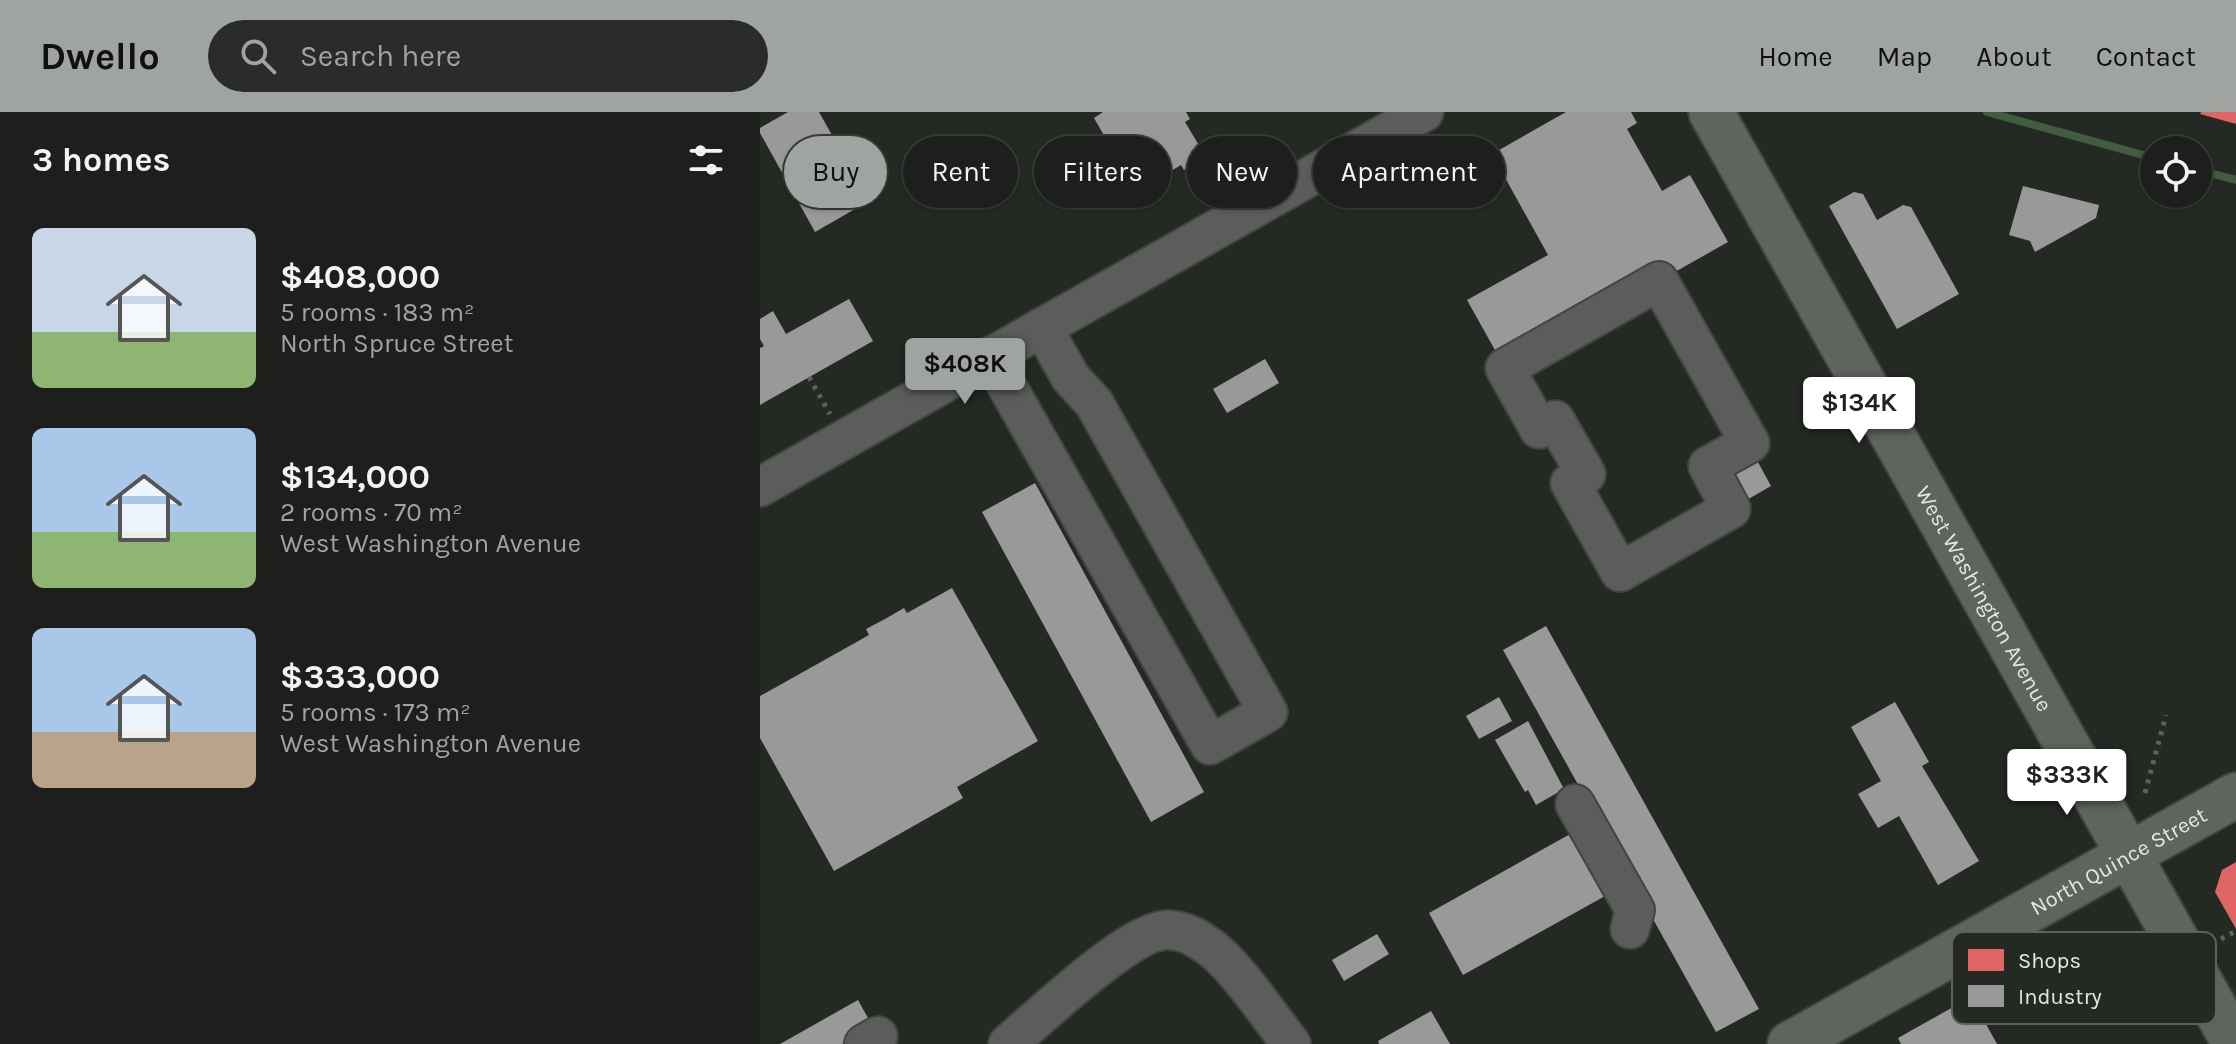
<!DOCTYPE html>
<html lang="en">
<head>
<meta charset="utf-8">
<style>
  body { margin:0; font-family:Karla,sans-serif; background:#292c28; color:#f1f3f6; height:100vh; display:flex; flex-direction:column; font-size:30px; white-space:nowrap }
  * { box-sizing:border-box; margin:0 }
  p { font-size:26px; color:#a0a2a3 }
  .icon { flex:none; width:44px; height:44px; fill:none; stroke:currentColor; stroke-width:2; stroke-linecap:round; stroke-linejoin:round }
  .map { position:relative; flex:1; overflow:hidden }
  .sheet { display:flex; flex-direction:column; background:#1c1f1b; width:760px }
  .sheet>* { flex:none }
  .top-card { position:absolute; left:24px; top:24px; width:760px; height:72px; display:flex; gap:16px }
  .controls { position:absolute; left:1380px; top:24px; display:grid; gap:16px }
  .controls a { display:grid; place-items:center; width:72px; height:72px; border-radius:50%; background:#1c1f1b; box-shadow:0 2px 6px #0004,0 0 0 2px #3a3d3a; font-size:40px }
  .price { position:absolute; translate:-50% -68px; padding:0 18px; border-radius:8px; background:#fff; color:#222; font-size:26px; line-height:52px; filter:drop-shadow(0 2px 4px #0008) }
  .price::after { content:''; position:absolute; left:50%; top:48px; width:24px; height:18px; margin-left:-12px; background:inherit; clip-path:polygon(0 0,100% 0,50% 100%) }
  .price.on { background:#a0a4a0; color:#111 }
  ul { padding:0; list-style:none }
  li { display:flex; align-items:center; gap:24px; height:200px; padding:0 32px }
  li span { display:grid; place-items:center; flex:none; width:224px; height:160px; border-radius:12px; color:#555 }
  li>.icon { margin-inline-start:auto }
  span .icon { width:96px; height:96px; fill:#fffc; stroke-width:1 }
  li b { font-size:34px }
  h2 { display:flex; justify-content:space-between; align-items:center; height:96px; padding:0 32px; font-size:34px }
  .tag { padding:0 28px; border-radius:36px; background:#1c1f1b; box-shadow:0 2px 6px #0004,0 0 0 2px #3a3d3a; font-size:28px; line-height:72px }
  .tag.on { background:#a0a4a0; color:#111 }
  header { display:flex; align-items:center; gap:48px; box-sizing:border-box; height:112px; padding:0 40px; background:#a0a4a0; color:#111 }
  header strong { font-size:38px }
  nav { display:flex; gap:44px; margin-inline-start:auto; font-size:28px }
  .search { width:560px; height:72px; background:#292c28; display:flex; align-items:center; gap:20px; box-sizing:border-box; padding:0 28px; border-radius:44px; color:#a0a2a3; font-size:30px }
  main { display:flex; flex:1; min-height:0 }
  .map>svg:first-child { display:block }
  .shops { fill:#e06666 }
  .industry { fill:#999 }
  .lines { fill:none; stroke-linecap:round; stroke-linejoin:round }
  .stream { stroke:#405d3d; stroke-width:8 }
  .minor-casing { stroke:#414440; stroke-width:42 }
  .major-casing { stroke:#414440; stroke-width:48 }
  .path { stroke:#5d605c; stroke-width:5; stroke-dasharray:4 6; stroke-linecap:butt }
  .minor { stroke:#5b5d5a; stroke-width:38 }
  .major { stroke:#5f645e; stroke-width:44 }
  .labels { text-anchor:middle; stroke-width:8; stroke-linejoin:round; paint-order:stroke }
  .street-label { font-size:22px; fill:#e3e7e2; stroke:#242a23 }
  .key { fill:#242a23; stroke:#5d635c; stroke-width:2 }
  .key-label { font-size:22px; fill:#e3e7e2 }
</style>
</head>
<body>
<header>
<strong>Dwello</strong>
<div class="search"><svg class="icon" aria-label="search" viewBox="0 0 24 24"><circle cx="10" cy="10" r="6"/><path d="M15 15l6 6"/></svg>Search here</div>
<nav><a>Home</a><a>Map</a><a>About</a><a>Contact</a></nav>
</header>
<main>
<section class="sheet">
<h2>3 homes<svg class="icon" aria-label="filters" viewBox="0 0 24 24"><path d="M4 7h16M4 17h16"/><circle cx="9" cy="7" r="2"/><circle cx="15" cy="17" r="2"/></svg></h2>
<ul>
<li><span style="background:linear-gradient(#c9d6e8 65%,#8fb573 0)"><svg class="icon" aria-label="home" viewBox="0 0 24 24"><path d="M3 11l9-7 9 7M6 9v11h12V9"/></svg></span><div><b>$408,000</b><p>5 rooms · 183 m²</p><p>North Spruce Street</p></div></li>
<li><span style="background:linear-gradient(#a9c7e8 65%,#8fb573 0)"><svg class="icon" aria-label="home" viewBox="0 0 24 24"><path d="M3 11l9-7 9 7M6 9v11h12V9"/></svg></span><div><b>$134,000</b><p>2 rooms · 70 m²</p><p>West Washington Avenue</p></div></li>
<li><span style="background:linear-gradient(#a9c7e8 65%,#b9a48a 0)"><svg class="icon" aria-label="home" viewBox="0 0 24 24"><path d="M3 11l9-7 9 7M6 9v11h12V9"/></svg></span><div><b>$333,000</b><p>5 rooms · 173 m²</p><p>West Washington Avenue</p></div></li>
</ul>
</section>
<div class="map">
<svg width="1476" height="932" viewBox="0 0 1476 932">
  <rect width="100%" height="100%" fill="#252924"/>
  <g class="shops">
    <path d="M1441,0H1476V12L1440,2Z"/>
    <path d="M1476,750V817L1455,780L1462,758Z"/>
  </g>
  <g class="industry">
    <path d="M28,0H59L109,89L55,120L0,21V16Z"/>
    <path d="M343,0H426L430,7L425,10L446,45L424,58L421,53L396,68L383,46L364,58L334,6Z"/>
    <path d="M806,0H871L877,11L867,17L902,79L930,63L968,130L745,256L707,188L788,143L738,53L717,65L705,44L726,32L732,42Z"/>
    <path d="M1263,74L1339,93L1336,106L1275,140L1270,129L1249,123Z"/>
    <path d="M1094,80L1103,82L1117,108L1143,93L1151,95L1199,182L1137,217L1069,94Z"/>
    <path d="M89,187L113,229L0,293V236L4,234L0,227V207L13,199L26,222Z"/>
    <path d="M505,247L519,271L467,301L453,277Z"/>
    <path d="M988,332L1011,374L971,397L948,354Z"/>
    <path d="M275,371L444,680L391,710L222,400Z"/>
    <path d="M192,476L278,629L197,675L203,686L74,759L0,626V584L109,523L106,517L125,507L144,496L147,501Z"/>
    <path d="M786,514L999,897L956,920L743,538Z"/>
    <path d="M739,585L752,609L719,627L706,604Z"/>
    <path d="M1135,590L1169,650L1162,654L1219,749L1178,773L1139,704L1118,716L1098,682L1121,669L1091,615Z"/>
    <path d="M768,609L804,677L776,693L768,678L765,680L735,628Z"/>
    <path d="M812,721L847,783L703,863L669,801Z"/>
    <path d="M617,822L629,842L584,869L572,848Z"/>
    <path d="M1211,885L1237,932H1141L1138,926Z"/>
    <path d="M98,888L113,915L82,932H20Z"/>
    <path d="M671,899L690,932H619L618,929Z"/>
  </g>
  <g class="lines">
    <g class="stream">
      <path d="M1227,0L1394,46"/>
      <path d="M1438,58L1476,68"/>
    </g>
    <g class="minor-casing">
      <g id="minor">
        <path d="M899,169L990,331L948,354L971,397L860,460L810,371L826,362L795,308L779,317L745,256Z"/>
        <path d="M230,244L450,633L508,600L334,291L311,266L282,215"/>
        <path d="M0,375L664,0"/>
        <path d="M815,692L875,798L870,817"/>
        <path d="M104,932L118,924"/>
        <path d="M248,932C279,906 370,818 407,818C421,818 436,825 447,833C475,852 509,904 531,932"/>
      </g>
    </g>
    <g class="major-casing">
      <g id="major">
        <path id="s1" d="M951,0L1475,932"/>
        <path id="s2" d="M1030,932L1476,683"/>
      </g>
    </g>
    <g class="path">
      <path d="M49,265L70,302"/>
      <path d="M1385,681L1406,603"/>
      <path d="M1461,827L1476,819"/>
    </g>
    <use href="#minor" class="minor"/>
    <use href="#major" class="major"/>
  </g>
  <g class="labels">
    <g class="street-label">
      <text dy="8" stroke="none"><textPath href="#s1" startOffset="558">West Washington Avenue</textPath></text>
      <text dy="8" stroke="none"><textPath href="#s2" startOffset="376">North Quince Street</textPath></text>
    </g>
  </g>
  <rect x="1192" y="820" width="264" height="92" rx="12" class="key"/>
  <rect x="1208" y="837" width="36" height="22" fill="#e06666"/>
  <rect x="1208" y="873" width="36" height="22" fill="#999"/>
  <g class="key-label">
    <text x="1258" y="856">Shops</text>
    <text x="1258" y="892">Industry</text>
  </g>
</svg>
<div class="controls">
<a><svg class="icon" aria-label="locate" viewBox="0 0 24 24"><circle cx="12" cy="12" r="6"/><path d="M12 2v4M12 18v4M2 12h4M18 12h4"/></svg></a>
</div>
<b class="price on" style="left:205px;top:294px">$408K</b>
<b class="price" style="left:1099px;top:333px">$134K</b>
<b class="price" style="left:1307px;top:705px">$333K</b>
<div class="top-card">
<a class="tag on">Buy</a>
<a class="tag">Rent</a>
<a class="tag">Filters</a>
<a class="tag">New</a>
<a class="tag">Apartment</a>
</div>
</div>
</main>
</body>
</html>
